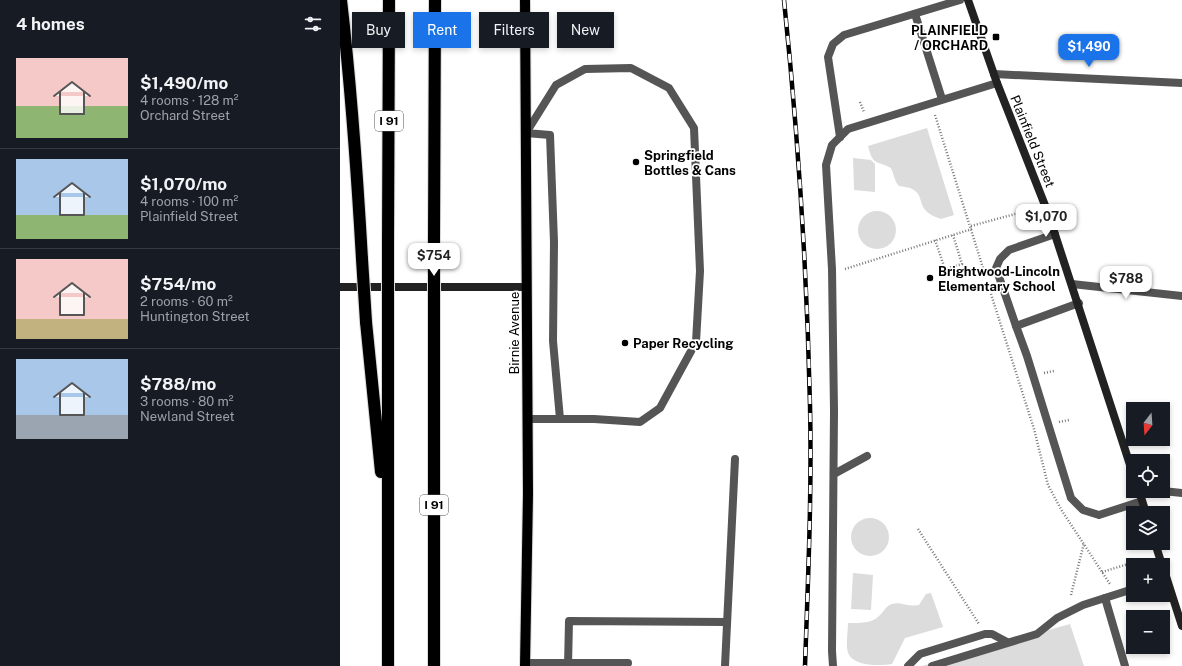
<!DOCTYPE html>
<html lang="en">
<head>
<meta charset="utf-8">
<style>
  body { margin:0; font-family:"Public Sans",sans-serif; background:#242831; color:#f1f3f6; height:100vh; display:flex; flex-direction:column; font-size:15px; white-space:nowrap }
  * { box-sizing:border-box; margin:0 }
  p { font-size:13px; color:#9ea1a6 }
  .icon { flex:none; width:22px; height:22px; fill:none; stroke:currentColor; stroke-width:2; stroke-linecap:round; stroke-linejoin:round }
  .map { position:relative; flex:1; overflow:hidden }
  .details { display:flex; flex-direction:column; background:#171b24; width:340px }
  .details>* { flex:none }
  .guide { position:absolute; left:12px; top:12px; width:380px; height:36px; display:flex; gap:8px }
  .needle { width:26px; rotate:197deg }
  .controls { position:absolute; left:786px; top:402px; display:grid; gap:8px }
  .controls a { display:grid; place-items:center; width:44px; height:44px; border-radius:0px; background:#171b24; box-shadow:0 2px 6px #0003; font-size:20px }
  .price { position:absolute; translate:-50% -34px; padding:0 9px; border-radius:8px; background:#fff; color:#222; font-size:13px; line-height:26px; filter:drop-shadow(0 1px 2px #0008) }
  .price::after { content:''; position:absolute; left:50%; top:24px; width:12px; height:9px; margin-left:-6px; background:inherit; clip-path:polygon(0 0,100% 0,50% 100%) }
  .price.active { background:#1a73e8; color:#fff }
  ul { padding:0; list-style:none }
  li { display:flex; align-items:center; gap:12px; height:100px; padding:0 16px }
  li+li { border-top:1px solid #363941 }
  li span { display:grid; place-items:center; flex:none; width:112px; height:80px; border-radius:0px; color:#555 }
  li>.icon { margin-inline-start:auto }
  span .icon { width:48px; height:48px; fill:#fffc; stroke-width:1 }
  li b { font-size:17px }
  h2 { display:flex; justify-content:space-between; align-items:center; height:48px; padding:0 16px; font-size:17px }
  .pill { padding:0 14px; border-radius:0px; background:#171b24; box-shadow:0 2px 6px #0003; font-size:14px; line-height:36px }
  .pill.active { background:#1a73e8; color:#fff }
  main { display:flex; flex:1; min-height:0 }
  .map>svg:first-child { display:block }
  .green { fill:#dcdcdc }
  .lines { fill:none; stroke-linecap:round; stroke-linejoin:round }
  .primary-casing { stroke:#dbdbdb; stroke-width:12 }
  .highway-casing { stroke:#dbdbdb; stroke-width:14 }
  .path { stroke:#777; stroke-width:2.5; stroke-dasharray:1 2; stroke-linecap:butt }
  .lane { stroke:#555; stroke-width:8 }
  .street { stroke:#555; stroke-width:8 }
  .secondary { stroke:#222; stroke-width:8 }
  .primary { stroke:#000; stroke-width:10 }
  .highway { stroke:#000; stroke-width:12 }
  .rail-casing { stroke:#000; stroke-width:4.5 }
  .rail { stroke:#fff; stroke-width:3; stroke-dasharray:9; stroke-linecap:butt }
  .highway-bridge-casing { stroke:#dbdbdb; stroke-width:14; stroke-linecap:butt }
  .highway-bridge { stroke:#000; stroke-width:12 }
  .poi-dot { fill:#000; stroke:#fff; stroke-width:1.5 }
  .labels { text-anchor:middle; stroke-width:3.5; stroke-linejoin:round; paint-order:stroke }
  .shield { fill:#fff; stroke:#4c4c4c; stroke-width:1 }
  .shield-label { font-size:12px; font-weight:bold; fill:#000 }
  .poi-label { font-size:13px; font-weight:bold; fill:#000; stroke:#fff; text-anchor:start }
  .street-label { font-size:13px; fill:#000; stroke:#fff }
</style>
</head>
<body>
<main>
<section class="details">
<h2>4 homes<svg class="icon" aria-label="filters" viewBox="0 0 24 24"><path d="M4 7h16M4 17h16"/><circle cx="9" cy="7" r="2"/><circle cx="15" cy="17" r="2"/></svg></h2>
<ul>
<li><span style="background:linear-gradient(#f6c9c9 60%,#8fb573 0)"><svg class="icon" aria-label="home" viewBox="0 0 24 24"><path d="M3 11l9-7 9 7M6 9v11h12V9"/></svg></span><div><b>$1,490/mo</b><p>4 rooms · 128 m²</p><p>Orchard Street</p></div></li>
<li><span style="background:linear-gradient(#a9c7e8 70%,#8fb573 0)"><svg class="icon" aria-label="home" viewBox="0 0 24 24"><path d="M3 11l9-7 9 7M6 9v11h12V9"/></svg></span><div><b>$1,070/mo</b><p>4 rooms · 100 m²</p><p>Plainfield Street</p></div></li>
<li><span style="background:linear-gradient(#f6c9c9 75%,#c2b280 0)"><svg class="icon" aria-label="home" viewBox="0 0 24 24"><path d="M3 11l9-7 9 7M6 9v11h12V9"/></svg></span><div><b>$754/mo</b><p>2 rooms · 60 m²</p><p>Huntington Street</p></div></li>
<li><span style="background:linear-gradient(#a9c7e8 70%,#9aa5b1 0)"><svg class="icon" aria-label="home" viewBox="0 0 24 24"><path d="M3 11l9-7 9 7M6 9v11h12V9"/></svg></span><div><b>$788/mo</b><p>3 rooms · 80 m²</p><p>Newland Street</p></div></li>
</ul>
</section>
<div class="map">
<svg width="842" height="666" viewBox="0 0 842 666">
  <rect width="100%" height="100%" fill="#fff"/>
  <g class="green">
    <path d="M587,128L614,215L601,219C573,210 587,196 572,189C569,187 563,187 559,186L556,182L551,168C536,160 533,166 528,146Z"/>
    <path d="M513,158L531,160L535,164V192L514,190Z"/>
    <circle cx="537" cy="230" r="19"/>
    <circle cx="530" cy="537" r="19"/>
    <path d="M513,573L533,575L531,610L511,609Z"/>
    <path d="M591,593L603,627L565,638L552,664C538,666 516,666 509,655C505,648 508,632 508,623C519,623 533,624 541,614C545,610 546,606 552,604C560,601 567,607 579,605L586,594Z"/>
    <path d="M730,624L744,666H582Z"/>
  </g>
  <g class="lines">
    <g class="primary-casing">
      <path id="primary" d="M185,0L188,494L185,666"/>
    </g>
    <g class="highway-casing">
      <g id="highway">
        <path d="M1,0C11,86 17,172 22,259"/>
        <path d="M94,239L95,0"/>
        <path d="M48,242L49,0"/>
        <path d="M26,322L41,472"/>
        <path d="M48,344V666"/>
        <path d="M94,666V344"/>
      </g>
    </g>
    <g class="path">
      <path d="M520,102L524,112"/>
      <path d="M595,115L643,268"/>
      <path d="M631,226L686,211"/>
      <path d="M595,240L605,269L622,264L613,235"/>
      <path d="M505,269L632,229"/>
      <path d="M651,294L694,429L708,485L722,511L770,584"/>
      <path d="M704,373L714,371"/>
      <path d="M719,422L729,420"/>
      <path d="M578,529L639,624"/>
      <path d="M762,572L798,561"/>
      <path d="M731,595L744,543"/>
    </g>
    <g class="lane">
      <path d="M575,14L602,99"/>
      <path d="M500,137L488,57L493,44L504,35L620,0"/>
      <path d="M715,234L669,250L660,259L656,268L676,326L739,303"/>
      <path d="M676,326L687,356L731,498L743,510L759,515L802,501"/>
      <path d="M187,419H254L300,422L320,408L356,342L360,271L354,128L329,88L291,68L245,69L216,85L186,133L210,135L214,242L213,341L220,419"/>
      <path d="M494,474L527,456"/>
      <path d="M765,598L785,666"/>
      <path d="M185,663H288"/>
      <path d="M228,666L229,621L387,622"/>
      <path d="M385,666L395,459"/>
      <path d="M493,666L492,651L494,411L492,269L486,165L492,145L508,129L657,83"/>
      <path d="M568,666L580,654L645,634H652L667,642"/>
      <path d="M592,666L697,634L717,618L743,605L793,589"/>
    </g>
    <g class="street">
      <path d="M654,74L842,83"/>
      <path d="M732,284L842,296"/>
      <path d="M823,491L842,493"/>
    </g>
    <g class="secondary">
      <path d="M628,0L657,83L708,213L793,474"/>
      <path d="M0,287H187"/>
      <path d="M799,491L806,513"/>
      <path d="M815,543L822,565"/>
      <path d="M823,567L842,626"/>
    </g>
    <use href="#primary" class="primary"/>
    <use href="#highway" class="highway"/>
    <g class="rail-casing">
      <path id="rail" d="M444,0C458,135 467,269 470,405C472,492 468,579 465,666"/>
    </g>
    <use href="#rail" class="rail"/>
    <g class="highway-bridge-casing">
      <g id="highway-bridge">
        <path d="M22,259L26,322"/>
        <path d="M48,344V242"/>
        <path d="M94,344V239"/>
      </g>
    </g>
    <use href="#highway-bridge" class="highway-bridge"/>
  </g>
  <g class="poi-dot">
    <rect x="652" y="33" width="8" height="8" rx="2"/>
    <circle cx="296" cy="162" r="4"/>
    <circle cx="590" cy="278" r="4"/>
    <circle cx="285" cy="343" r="4"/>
  </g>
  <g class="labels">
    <g class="shield">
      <rect x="35" y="111" width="28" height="20" rx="3"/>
      <rect x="80" y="495" width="28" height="20" rx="3"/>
    </g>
    <g class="shield-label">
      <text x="49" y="125">I 91</text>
      <text x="94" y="509">I 91</text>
    </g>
    <g class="poi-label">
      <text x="648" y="35" text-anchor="end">PLAINFIELD<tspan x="648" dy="15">/ ORCHARD</tspan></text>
      <text x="304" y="160">Springfield<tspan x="304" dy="15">Bottles &amp; Cans</tspan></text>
      <text x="598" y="276">Brightwood-Lincoln<tspan x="598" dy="15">Elementary School</tspan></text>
      <text x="293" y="348">Paper Recycling</text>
    </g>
    <g class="street-label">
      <text transform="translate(693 141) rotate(68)" y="5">Plainfield Street</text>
      <text transform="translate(174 333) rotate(-90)" y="5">Birnie Avenue</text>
    </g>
  </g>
</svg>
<div class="controls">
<a><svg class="needle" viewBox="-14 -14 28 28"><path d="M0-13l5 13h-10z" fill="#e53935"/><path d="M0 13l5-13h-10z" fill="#9ea1a6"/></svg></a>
<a><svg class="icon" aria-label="locate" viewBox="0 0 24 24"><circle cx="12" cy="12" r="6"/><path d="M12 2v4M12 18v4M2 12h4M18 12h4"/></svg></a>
<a><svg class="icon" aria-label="layers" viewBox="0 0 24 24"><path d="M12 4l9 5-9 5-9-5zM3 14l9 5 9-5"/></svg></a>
<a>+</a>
<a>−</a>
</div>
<b class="price active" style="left:749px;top:68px">$1,490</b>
<b class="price" style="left:706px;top:238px">$1,070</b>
<b class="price" style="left:94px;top:277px">$754</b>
<b class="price" style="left:786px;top:300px">$788</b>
<div class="guide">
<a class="pill">Buy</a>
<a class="pill active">Rent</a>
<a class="pill">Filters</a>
<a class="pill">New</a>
</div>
</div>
</main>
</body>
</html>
